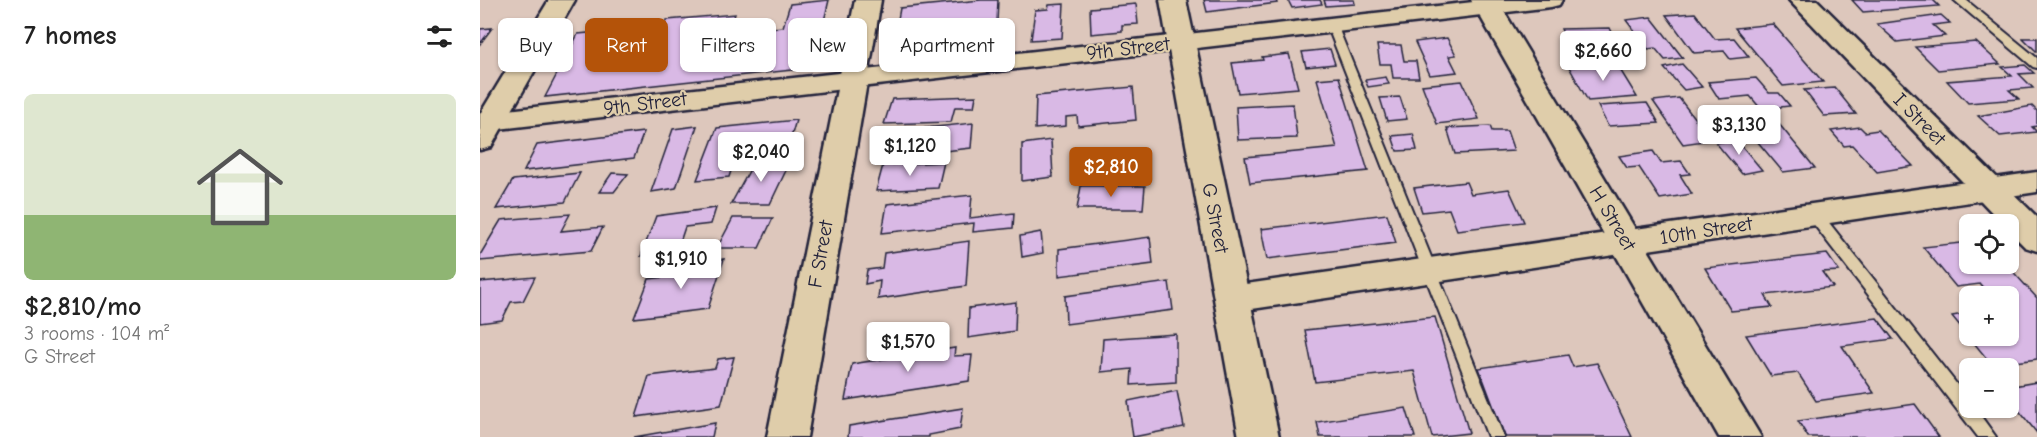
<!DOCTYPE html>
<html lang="en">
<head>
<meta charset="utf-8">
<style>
  body { margin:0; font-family:"Comic Neue",sans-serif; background:#f2f2f2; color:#222; height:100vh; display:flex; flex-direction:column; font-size:22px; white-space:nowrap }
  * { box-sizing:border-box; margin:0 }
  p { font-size:20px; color:#767676 }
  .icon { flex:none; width:33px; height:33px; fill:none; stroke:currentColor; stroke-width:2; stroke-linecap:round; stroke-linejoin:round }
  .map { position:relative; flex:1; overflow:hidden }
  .panel { display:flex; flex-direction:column; background:#fff; width:480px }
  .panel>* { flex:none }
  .hud { position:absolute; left:18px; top:18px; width:570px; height:54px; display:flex; gap:12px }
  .controls { position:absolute; left:1479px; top:214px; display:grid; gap:12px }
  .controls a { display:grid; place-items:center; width:60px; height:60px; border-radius:9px; background:#fff; box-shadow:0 2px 4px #0004; font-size:30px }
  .price { position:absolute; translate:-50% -51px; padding:0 14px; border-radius:6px; background:#fff; color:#222; font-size:20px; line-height:39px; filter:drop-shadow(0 2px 3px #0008) }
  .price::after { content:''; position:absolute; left:50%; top:36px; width:18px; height:14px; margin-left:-9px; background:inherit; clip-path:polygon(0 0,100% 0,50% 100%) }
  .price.on { background:#b45309; color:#fff }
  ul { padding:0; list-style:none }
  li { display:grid; align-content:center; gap:12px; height:318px; padding:0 24px }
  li+li { border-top:2px solid #e0e0e0 }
  li span { display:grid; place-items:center; height:186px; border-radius:9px; color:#555 }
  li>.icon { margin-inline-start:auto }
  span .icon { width:108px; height:108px; fill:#fffc; stroke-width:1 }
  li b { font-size:26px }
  h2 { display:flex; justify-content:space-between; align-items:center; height:72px; padding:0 24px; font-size:26px }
  .pill { padding:0 21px; border-radius:9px; background:#fff; box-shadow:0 2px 4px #0004; font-size:21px; line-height:54px }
  .pill.on { background:#b45309; color:#fff }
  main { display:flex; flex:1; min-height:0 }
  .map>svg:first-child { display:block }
  .building { fill:#d9b9e5; stroke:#22223b; stroke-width:1.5 }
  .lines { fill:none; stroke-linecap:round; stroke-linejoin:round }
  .lane-casing { stroke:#22223b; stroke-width:4 }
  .street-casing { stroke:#22223b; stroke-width:5 }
  .secondary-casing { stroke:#22223b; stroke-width:5 }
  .lane { fill:#dfcdaa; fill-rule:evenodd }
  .street { fill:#dfcdaa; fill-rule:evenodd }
  .secondary { fill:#dfcdaa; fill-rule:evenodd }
  .labels { text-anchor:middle; stroke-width:4.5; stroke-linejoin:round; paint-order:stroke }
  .street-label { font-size:20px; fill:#22223b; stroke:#dfcdaa }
</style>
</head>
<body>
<main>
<section class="panel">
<h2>7 homes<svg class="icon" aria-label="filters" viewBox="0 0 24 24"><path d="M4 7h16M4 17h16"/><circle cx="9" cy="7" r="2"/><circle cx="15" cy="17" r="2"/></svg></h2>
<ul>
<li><span style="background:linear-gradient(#dfe7d0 65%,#8fb573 0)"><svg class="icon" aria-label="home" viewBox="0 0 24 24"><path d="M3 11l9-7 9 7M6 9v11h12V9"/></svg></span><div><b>$2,810/mo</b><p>3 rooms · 104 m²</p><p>G Street</p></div></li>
</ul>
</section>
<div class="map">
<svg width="1557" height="437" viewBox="0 0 1557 437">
  <rect width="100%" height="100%" fill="#ddc7bc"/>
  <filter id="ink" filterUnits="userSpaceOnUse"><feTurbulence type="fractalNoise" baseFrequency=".0167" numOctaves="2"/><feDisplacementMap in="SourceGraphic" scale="12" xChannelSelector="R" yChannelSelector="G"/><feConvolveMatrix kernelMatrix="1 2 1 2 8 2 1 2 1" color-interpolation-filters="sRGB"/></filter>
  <g filter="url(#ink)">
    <g class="building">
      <path d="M349,0L344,21L351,20L340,67L65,97L98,34L139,30L135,39L181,34L187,20L255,14L248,32L303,27L310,4Z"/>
      <path d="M501,0H518L516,44L412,54L420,8Z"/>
      <path d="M724,0H796L797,3L727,12Z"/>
      <path d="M808,0H840L842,4L812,8Z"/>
      <path d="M844,0H874L875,4L846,6Z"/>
      <path d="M1372,0H1453L1459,6L1383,12Z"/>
      <path d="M584,4L582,38L551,40L555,10L568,9L569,5Z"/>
      <path d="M656,4L658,24L642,25V31L611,34L610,8Z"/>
      <path d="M1215,13L1235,39L1254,38L1269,57L1250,59L1244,51L1214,53L1186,15Z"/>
      <path d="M1461,15L1470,23L1453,25L1465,36L1417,42L1397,24Z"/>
      <path d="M1171,17L1203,58L1185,60L1175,48L1168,49L1146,20Z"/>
      <path d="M1293,24L1343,82L1303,86L1255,28Z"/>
      <path d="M12,28L0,44V29Z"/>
      <path d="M1130,28L1141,51L1091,52L1081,29Z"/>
      <path d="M967,38L976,55L969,56L977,72L950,75L935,42Z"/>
      <path d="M1543,38H1557V51H1556Z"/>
      <path d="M1496,42L1520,64L1458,70L1435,47Z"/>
      <path d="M897,45H921L924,61H936L939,78H913L911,64H900Z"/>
      <path d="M850,49L855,64L826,67L822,52Z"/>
      <path d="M809,54L818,88L758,93L752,63L783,60L782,57Z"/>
      <path d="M1136,63L1157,97L1108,101L1089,67Z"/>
      <path d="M1202,64L1222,87L1204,90L1184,68Z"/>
      <path d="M1545,65L1554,73L1539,74L1553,88L1529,90L1539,99L1488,103L1467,81L1532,76L1522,67Z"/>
      <path d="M859,77L888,171L770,183L765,157L857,148L837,79Z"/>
      <path d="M906,77L909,84L888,87L885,80Z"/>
      <path d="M1276,78L1289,93H1299L1310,106L1281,109L1270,96L1239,99L1228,82Z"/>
      <path d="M982,81L999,119L957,124L942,85Z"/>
      <path d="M653,87L656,120L598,126L597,116L586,117V126L555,129L556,96Z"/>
      <path d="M1355,88L1376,114L1344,116L1324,90Z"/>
      <path d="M496,96L494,107H475L471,122L404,124L412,99Z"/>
      <path d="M920,97L927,119L907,121L900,98Z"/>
      <path d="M1199,98L1231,140L1203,144L1173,101Z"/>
      <path d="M1167,103L1179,123L1128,126L1118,106Z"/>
      <path d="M813,104L817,138L758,140L756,107Z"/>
      <path d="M1552,106L1557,111V126L1552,127L1557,132L1520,136L1498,116Z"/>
      <path d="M1294,118L1335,168L1303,172L1262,123Z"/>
      <path d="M316,120L310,141L259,146L249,177L217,180L237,128Z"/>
      <path d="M493,123L491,148L402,158L407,132Z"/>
      <path d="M217,126L196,188L171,192L193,129Z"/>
      <path d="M1010,126L1012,131H1027L1034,151L975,154L967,128Z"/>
      <path d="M1380,127L1385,132L1398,130L1433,166L1397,172L1372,145L1364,146L1351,131Z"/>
      <path d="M164,132L154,158L44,171L57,145Z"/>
      <path d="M933,134L937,150L917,151L912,136Z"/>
      <path d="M1256,139L1282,170L1262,174L1236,143Z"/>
      <path d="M571,140L573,177L542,181V144Z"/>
      <path d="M1173,151L1181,163L1201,161L1210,174L1200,175L1212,194L1180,199L1159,167L1147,168L1139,156Z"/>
      <path d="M274,162H310L290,204H251Z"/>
      <path d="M464,162L458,188L396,191L403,165Z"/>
      <path d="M100,173L85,202L16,209L33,180Z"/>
      <path d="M132,173L148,174L134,192H119Z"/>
      <path d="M986,182L991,194L1029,189L1044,222L977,230L969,209L942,212L934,188Z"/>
      <path d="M601,186H665L663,209H597Z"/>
      <path d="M492,195L490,218L534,213L533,228L493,232L494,223L402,233L407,204Z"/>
      <path d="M236,208L231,224L205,227L197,251L161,256L176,216Z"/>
      <path d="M90,214L81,231L123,227L111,251L0,261V255L21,220Z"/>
      <path d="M907,214L916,243L787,259L781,229Z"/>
      <path d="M253,218H293L279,248H237Z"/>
      <path d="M561,232L563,253L542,257L540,236Z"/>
      <path d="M670,237L673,264L579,276V249Z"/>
      <path d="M489,241L486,286L398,299L400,281L385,284L387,270L402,268L404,253Z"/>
      <path d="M1490,242V264H1526L1557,298V359L1512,365L1472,316L1490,313V336H1528V297H1511L1500,284L1476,287L1443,247Z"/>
      <path d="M1347,254L1359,271L1342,272L1353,287L1285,295L1292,307L1251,311L1225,268Z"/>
      <path d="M244,259L228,309L154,318L169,279L200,275L204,264Z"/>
      <path d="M55,277L43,301L31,302L22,320L0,323V282Z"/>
      <path d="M689,282L693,310L586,324L585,296Z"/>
      <path d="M536,302L535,331L488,338L489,308Z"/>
      <path d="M955,317L989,433L952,437L934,371L835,382L825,330Z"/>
      <path d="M1397,318L1413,339L1362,346L1394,393L1336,401L1318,373L1291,376L1266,335Z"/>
      <path d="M696,334V382L651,385L652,369L621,372L623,339Z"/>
      <path d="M475,348L474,356L492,355L489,381L365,400L372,364Z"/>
      <path d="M1088,355L1093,367L1117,363L1152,437H1025L999,368Z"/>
      <path d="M254,357L241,405L156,417L169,376L235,368L238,359Z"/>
      <path d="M1557,382V433L1528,397V387Z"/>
      <path d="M697,391L704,427L653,437L648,401Z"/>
      <path d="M1435,404L1459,437H1328L1318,421Z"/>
      <path d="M483,408L480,429L449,435V437H368L369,426Z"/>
      <path d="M926,408L935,437H840L837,422Z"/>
      <path d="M235,423L232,437H154Z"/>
    </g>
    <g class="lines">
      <g class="lane-casing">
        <g id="lane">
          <path d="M1474,0H1486L1557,58V68L1553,67Z"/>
          <path d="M852,22L857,25L1024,437H1008L847,25Z"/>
          <path d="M1334,209L1339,210L1490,401V408H1495L1516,437H1498L1329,218L1327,214L1329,210Z"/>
        </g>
      </g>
      <g class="street-casing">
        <g id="street">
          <path d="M1011,0H1082L1079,5L1071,7L10,130L0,126L1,115L10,112Z"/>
          <path d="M1557,172V192L752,312L741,308L737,299L741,290L752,286Z"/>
        </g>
      </g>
      <g class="secondary-casing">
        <g id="secondary">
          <path d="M69,0H95L11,147L0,150V114Z"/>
          <path d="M375,0H401L327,437H287Z"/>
          <path d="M680,0H706L799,437H759Z"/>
          <path d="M991,0H1017L1281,437H1239Z"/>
          <path d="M1309,0H1337L1557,217V251L1545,247L1528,230V225H1524Z"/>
        </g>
      </g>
      <use href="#lane" class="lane"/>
      <use href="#street" class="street"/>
      <use href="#secondary" class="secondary"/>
    </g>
  </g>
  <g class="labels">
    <g class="street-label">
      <text transform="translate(648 48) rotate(-7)" y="7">9th Street</text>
      <text transform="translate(165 103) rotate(-7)" y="7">9th Street</text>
      <text transform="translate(1440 119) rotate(45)" y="7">I Street</text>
      <text transform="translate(736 218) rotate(79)" y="7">G Street</text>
      <text transform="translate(1133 218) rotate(59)" y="7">H Street</text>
      <text transform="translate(1226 230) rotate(-9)" y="7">10th Street</text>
      <text transform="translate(340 254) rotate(-80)" y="7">F Street</text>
    </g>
  </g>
</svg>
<div class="controls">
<a><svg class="icon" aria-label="locate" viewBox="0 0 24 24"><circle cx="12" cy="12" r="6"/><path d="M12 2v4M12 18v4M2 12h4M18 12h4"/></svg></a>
<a>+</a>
<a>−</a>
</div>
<b class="price" style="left:1123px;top:82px">$2,660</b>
<b class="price" style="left:1259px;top:156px">$3,130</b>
<b class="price" style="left:430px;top:177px">$1,120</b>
<b class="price" style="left:281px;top:183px">$2,040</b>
<b class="price on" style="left:631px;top:198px">$2,810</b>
<b class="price" style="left:201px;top:290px">$1,910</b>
<b class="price" style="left:428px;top:373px">$1,570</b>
<div class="hud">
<a class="pill">Buy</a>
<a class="pill on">Rent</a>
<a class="pill">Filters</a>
<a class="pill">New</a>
<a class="pill">Apartment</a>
</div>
</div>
</main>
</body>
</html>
